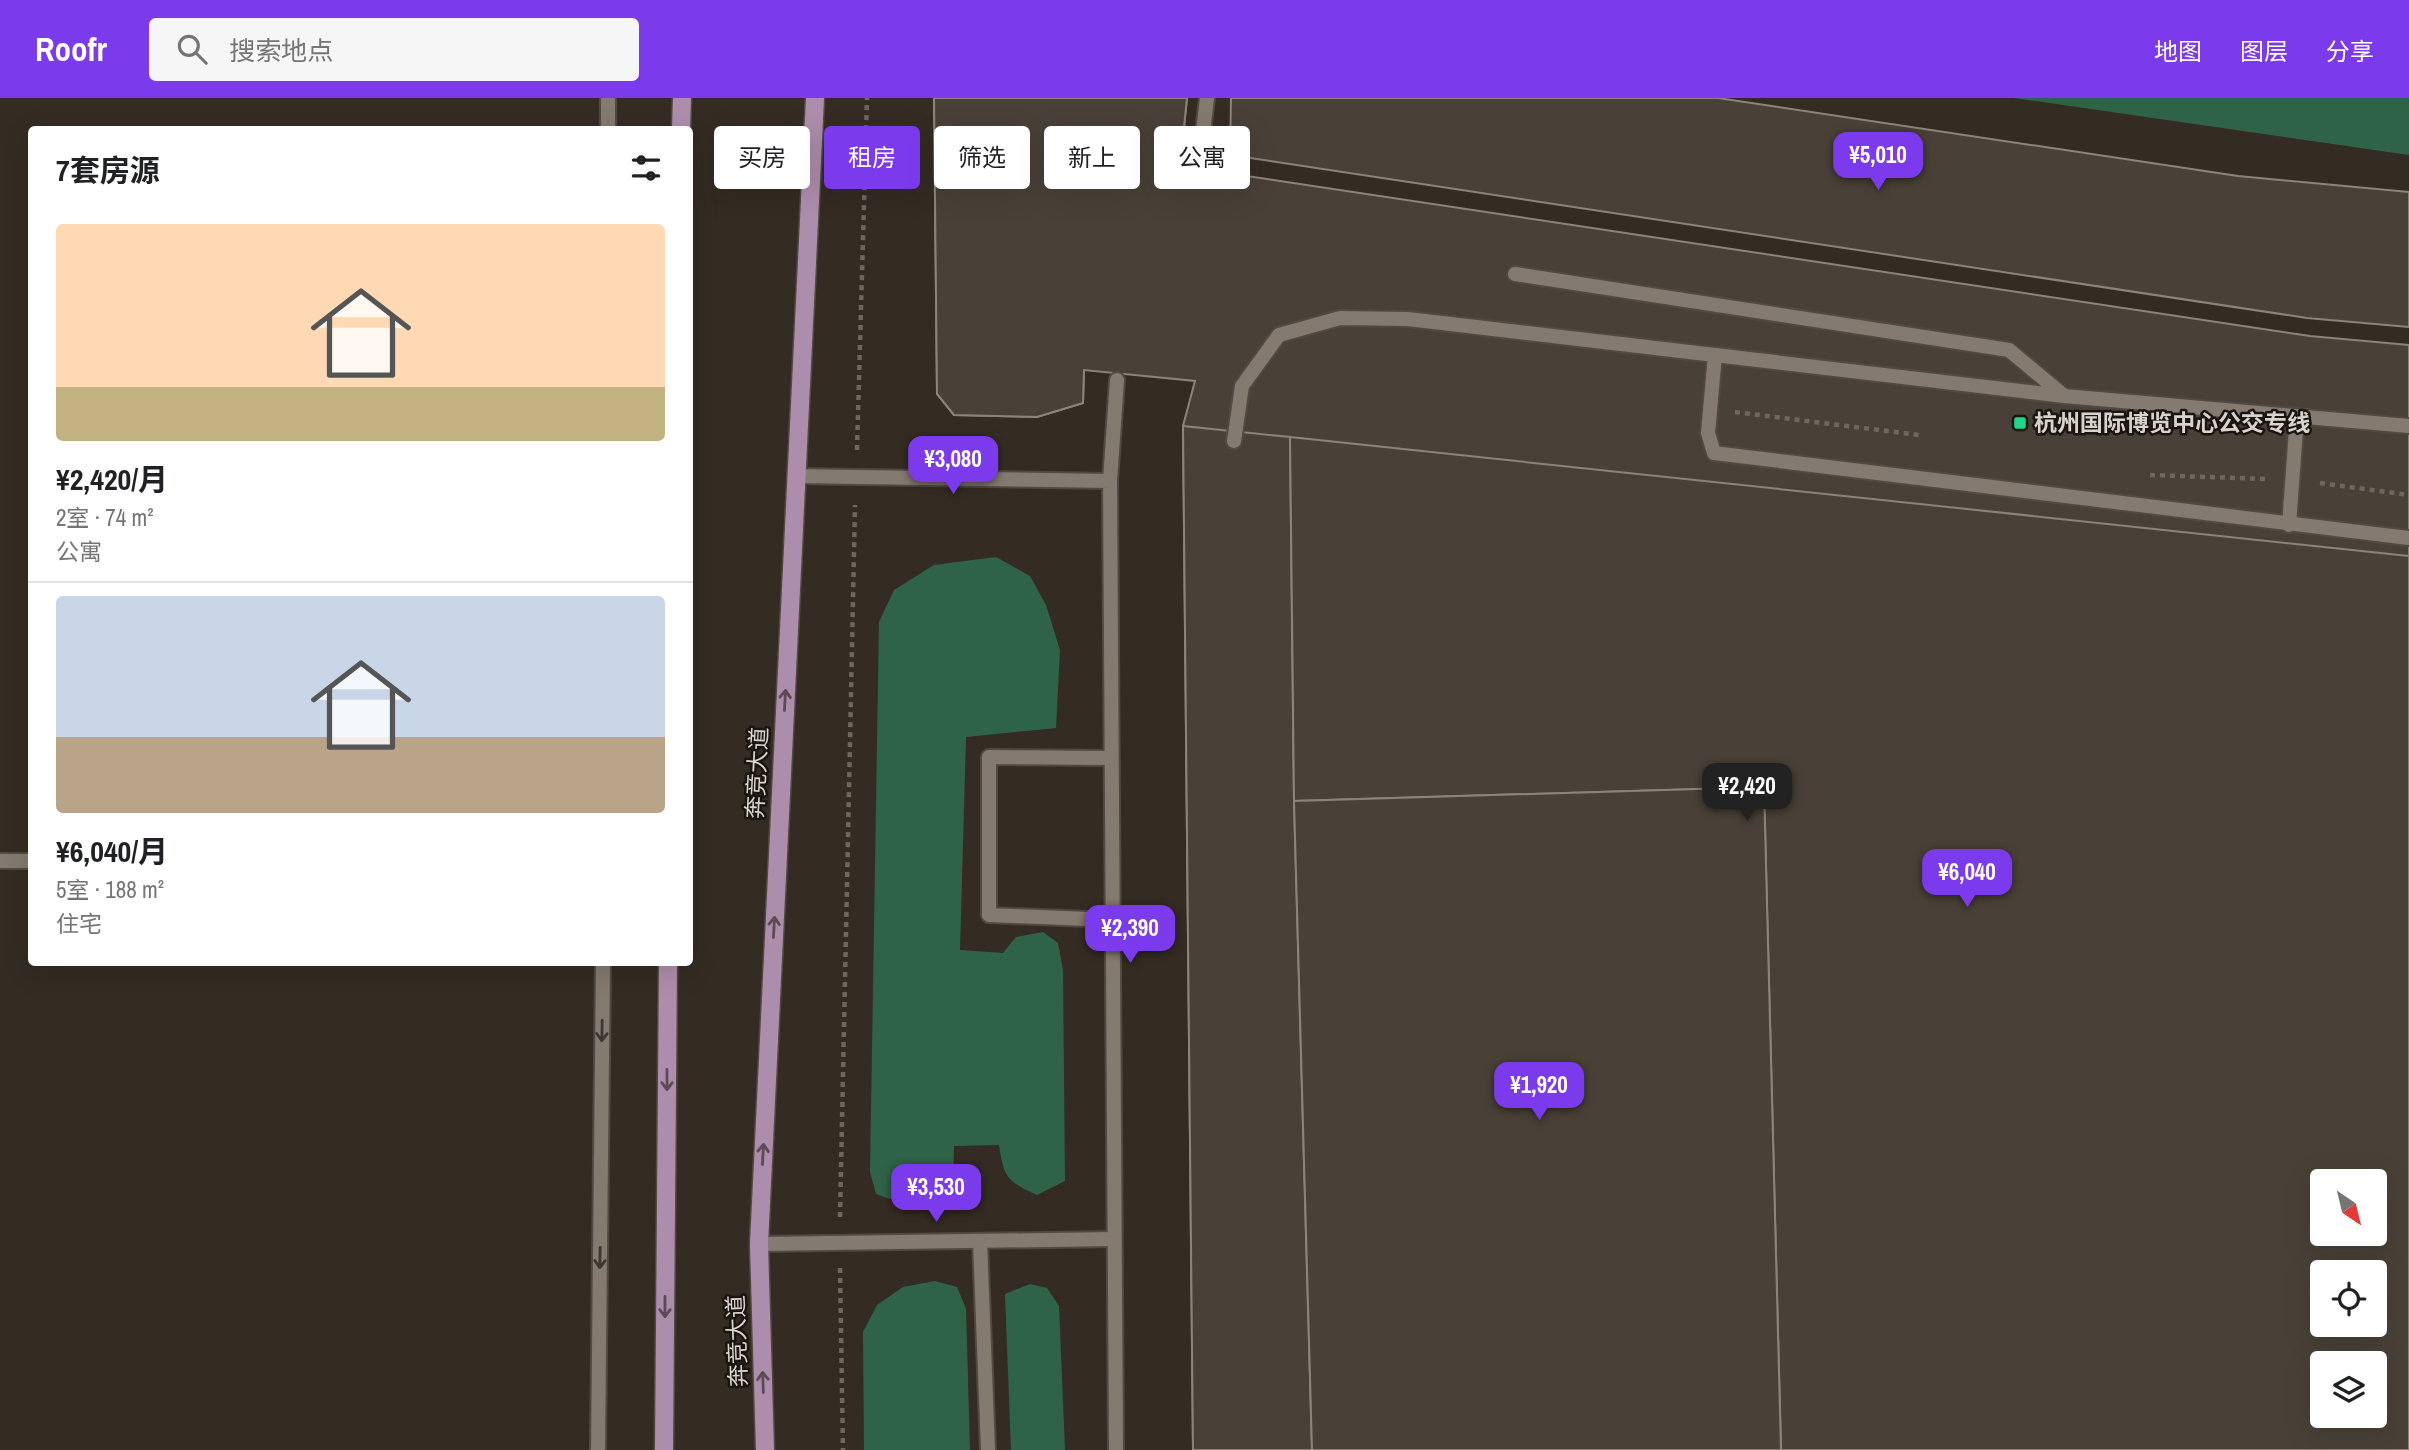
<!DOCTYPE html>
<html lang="zh">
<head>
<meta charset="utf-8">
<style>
  body { margin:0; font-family:"Archivo Narrow","Noto Sans SC",sans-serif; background:#f6f6f6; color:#202124; height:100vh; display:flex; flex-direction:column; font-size:26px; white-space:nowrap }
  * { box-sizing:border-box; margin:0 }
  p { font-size:23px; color:#757577 }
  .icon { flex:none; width:38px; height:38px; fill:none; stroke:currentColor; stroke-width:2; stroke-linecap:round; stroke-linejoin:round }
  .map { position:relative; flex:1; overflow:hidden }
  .sheet { position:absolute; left:28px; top:28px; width:665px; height:840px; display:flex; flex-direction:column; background:#fff; border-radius:7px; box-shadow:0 7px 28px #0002 }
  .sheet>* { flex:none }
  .hud { position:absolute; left:714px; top:28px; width:665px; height:63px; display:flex; gap:14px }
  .needle { width:46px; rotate:145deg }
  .buttons { position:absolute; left:2310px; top:1071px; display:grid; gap:14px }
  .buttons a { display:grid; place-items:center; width:77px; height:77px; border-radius:7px; background:#fff; box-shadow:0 7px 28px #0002; font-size:35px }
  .price { position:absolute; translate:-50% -60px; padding:0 16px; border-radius:14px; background:#7c3aed; color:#fff; font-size:23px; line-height:46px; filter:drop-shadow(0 2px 4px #0008) }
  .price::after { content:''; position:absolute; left:50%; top:42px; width:21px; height:16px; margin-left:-10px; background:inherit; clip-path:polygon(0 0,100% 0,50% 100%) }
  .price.current { background:#222; color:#fff }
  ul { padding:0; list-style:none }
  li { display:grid; align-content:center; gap:14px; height:371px; padding:0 28px }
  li+li { border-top:2px solid #e0e0e0 }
  li span { display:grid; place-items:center; height:217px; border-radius:7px; color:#555 }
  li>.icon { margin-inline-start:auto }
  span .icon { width:126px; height:126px; fill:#fffc; stroke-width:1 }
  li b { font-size:30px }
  h2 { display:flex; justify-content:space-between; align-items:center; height:84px; padding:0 28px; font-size:30px }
  .pill { padding:0 24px; border-radius:7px; background:#fff; box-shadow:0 7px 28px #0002; font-size:24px; line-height:63px }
  .pill.current { background:#7c3aed; color:#fff }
  header { display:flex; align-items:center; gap:42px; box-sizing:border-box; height:98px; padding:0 35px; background:#7c3aed; color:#fff }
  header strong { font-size:33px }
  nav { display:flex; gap:38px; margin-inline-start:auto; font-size:24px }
  .search { width:490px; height:63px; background:#f6f6f6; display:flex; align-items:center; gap:18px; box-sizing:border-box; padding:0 24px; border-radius:7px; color:#757577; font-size:26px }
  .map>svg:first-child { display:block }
  .green { fill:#2e6348 }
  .building { fill:#494137; stroke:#8d8379; stroke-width:2; fill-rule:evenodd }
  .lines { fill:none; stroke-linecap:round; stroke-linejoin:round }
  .service-casing { stroke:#514a42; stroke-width:18 }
  .minor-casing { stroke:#514a42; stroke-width:18 }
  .tertiary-casing { stroke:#514a42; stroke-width:18 }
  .primary-casing { stroke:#514a42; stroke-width:21 }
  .path { stroke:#6f675f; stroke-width:4.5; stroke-dasharray:5 5; stroke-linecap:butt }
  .service { stroke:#847a6f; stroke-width:14 }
  .minor { stroke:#847a6f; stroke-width:14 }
  .tertiary { stroke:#847a6f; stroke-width:14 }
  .primary { stroke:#ad8dac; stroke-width:18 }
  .oneway { stroke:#5c4b57 }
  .oneway2 { stroke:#3e3832 }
  .poi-dot { fill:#1ad988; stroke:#191511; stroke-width:2.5 }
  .labels { text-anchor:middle; stroke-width:5; stroke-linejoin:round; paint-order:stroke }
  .poi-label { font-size:23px; font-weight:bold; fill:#d9d3cd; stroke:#191511; text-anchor:start }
  .street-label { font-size:23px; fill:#d9d3cd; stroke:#191511 }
</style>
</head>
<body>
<header>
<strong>Roofr</strong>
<div class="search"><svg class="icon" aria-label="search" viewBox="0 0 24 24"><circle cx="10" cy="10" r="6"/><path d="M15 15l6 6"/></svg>搜索地点</div>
<nav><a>地图</a><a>图层</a><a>分享</a></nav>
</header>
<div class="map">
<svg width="2409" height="1352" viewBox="0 0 2409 1352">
  <rect width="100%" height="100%" fill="#342c23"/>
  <g class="green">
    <path d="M2014,0H2409V57Z"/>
    <path d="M996,459L1030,478L1046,507L1060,552L1056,630L966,639L960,852L1003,855L1016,839L1043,834L1058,845L1063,872L1065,1083L1037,1097C1007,1083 1004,1080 999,1047L954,1048L953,1090C923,1104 907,1108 876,1096L870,1074L879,524L894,492L934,467Z"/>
    <path d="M935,1183L957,1189L966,1211L970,1352H864L863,1234L877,1207L903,1189Z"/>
    <path d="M1030,1186L1047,1190L1059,1208L1065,1352H1011L1005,1196Z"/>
  </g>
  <g class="building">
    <path d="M934,0H1187L1180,68L1001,52L997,264L1084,272L1083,305L1037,319L954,317L937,296Z"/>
    <path d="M934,0H1187L1180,68L2310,238L2409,247V1352H1193L1183,328L1195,283L1084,272L1083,305L1037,319L954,317L937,296ZM2322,1083H2375V1136H2322ZM2322,1174H2375V1227H2322ZM2322,1265H2375V1318H2322Z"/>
    <path d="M1231,0H1718L2238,78L2409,94V229L2307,220L1230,57Z"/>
    <path d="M1183,328L1290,339L1294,703L1312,1352H1193Z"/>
    <path d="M1290,339L2409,458V1352H1781L1764,689L1294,703ZM2322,1083H2375V1136H2322ZM2322,1174H2375V1227H2322ZM2322,1265H2375V1318H2322Z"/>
    <path d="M1764,689L1781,1352H1312L1294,703Z"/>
  </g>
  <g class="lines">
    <g class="service-casing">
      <g id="service">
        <path d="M608,32V0"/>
        <path d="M1201,51L1207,0"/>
        <path d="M1515,176L2009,252L2063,297"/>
        <path d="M1715,257L1708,335L1714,355L2409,440"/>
        <path d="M1234,343L1242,288L1279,237L1340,220L1408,221L2064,298L2409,328"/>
        <path d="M1110,383L1117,282"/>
        <path d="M2289,427L2297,318"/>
        <path d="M1111,660L989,659V817L1112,822"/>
        <path d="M980,1143L988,1352"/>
        <path d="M598,1352L603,864"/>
      </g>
    </g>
    <g class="minor-casing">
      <g id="minor">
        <path d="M796,378L1110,383L1116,1352"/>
        <path d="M759,1146L1114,1141"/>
      </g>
    </g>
    <g class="tertiary-casing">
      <path id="tertiary" d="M0,763H32"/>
    </g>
    <g class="primary-casing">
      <g id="primary">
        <path d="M681,32L682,0"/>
        <path d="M664,1352L668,864"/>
        <path d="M765,1352L759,1146L815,0"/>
      </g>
    </g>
    <g class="path">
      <path d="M1735,314L1919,337"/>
      <path d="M857,352L867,0"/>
      <path d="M2150,377L2266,381"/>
      <path d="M2320,385L2409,397"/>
      <path d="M840,1119L855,407"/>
      <path d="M840,1170L843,1352"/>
    </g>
    <use href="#service" class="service"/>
    <use href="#minor" class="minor"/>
    <use href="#tertiary" class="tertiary"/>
    <use href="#primary" class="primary"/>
  </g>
  <defs><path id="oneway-shaft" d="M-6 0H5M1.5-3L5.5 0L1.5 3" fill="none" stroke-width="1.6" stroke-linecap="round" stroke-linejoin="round" transform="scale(1.75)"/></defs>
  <g class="oneway">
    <use href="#oneway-shaft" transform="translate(785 602) rotate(-87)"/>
    <use href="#oneway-shaft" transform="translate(774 829) rotate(-87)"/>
    <use href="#oneway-shaft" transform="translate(667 982) rotate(90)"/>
    <use href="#oneway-shaft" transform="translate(763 1056) rotate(-87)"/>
    <use href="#oneway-shaft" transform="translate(665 1209) rotate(90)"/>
    <use href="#oneway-shaft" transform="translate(763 1284) rotate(-92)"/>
  </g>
  <g class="oneway2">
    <use href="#oneway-shaft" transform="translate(602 933) rotate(91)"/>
    <use href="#oneway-shaft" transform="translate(600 1160) rotate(91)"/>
  </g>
  <rect class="poi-dot" x="2013" y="318" width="14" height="14" rx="3.5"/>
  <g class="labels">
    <g class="poi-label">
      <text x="2034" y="333">杭州国际博览中心公交专线</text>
    </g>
    <g class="street-label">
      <text transform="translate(757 675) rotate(-87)" y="8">奔竞大道</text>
      <text transform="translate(737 1243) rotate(-92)" y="8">奔竞大道</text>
    </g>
  </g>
</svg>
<div class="buttons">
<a><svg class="needle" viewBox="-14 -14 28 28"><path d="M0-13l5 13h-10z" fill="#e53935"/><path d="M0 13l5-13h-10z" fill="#757577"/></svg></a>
<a><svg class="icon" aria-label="locate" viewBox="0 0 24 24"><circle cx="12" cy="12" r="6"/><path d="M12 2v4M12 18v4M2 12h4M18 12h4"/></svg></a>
<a><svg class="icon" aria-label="layers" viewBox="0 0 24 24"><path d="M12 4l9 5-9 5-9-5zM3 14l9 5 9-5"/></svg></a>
</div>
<b class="price" style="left:1878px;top:94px">¥5,010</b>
<b class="price" style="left:953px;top:398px">¥3,080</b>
<b class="price current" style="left:1747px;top:725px">¥2,420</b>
<b class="price" style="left:1967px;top:811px">¥6,040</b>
<b class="price" style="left:1130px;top:867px">¥2,390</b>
<b class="price" style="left:1539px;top:1024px">¥1,920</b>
<b class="price" style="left:936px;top:1126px">¥3,530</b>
<div class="hud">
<a class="pill">买房</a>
<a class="pill current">租房</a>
<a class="pill">筛选</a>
<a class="pill">新上</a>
<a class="pill">公寓</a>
</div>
<section class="sheet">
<h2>7套房源<svg class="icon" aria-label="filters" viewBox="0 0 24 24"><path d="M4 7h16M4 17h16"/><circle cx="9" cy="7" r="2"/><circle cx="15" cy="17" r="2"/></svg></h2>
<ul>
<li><span style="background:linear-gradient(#ffd9b3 75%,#c2b280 0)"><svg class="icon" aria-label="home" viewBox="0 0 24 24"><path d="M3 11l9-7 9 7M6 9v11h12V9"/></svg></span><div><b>¥2,420/月</b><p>2室 · 74 m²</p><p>公寓</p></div></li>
<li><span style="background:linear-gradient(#c9d6e8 65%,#b9a48a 0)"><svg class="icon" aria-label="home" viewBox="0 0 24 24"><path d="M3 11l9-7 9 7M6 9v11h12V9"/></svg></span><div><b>¥6,040/月</b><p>5室 · 188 m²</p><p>住宅</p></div></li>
</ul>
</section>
</div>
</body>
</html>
